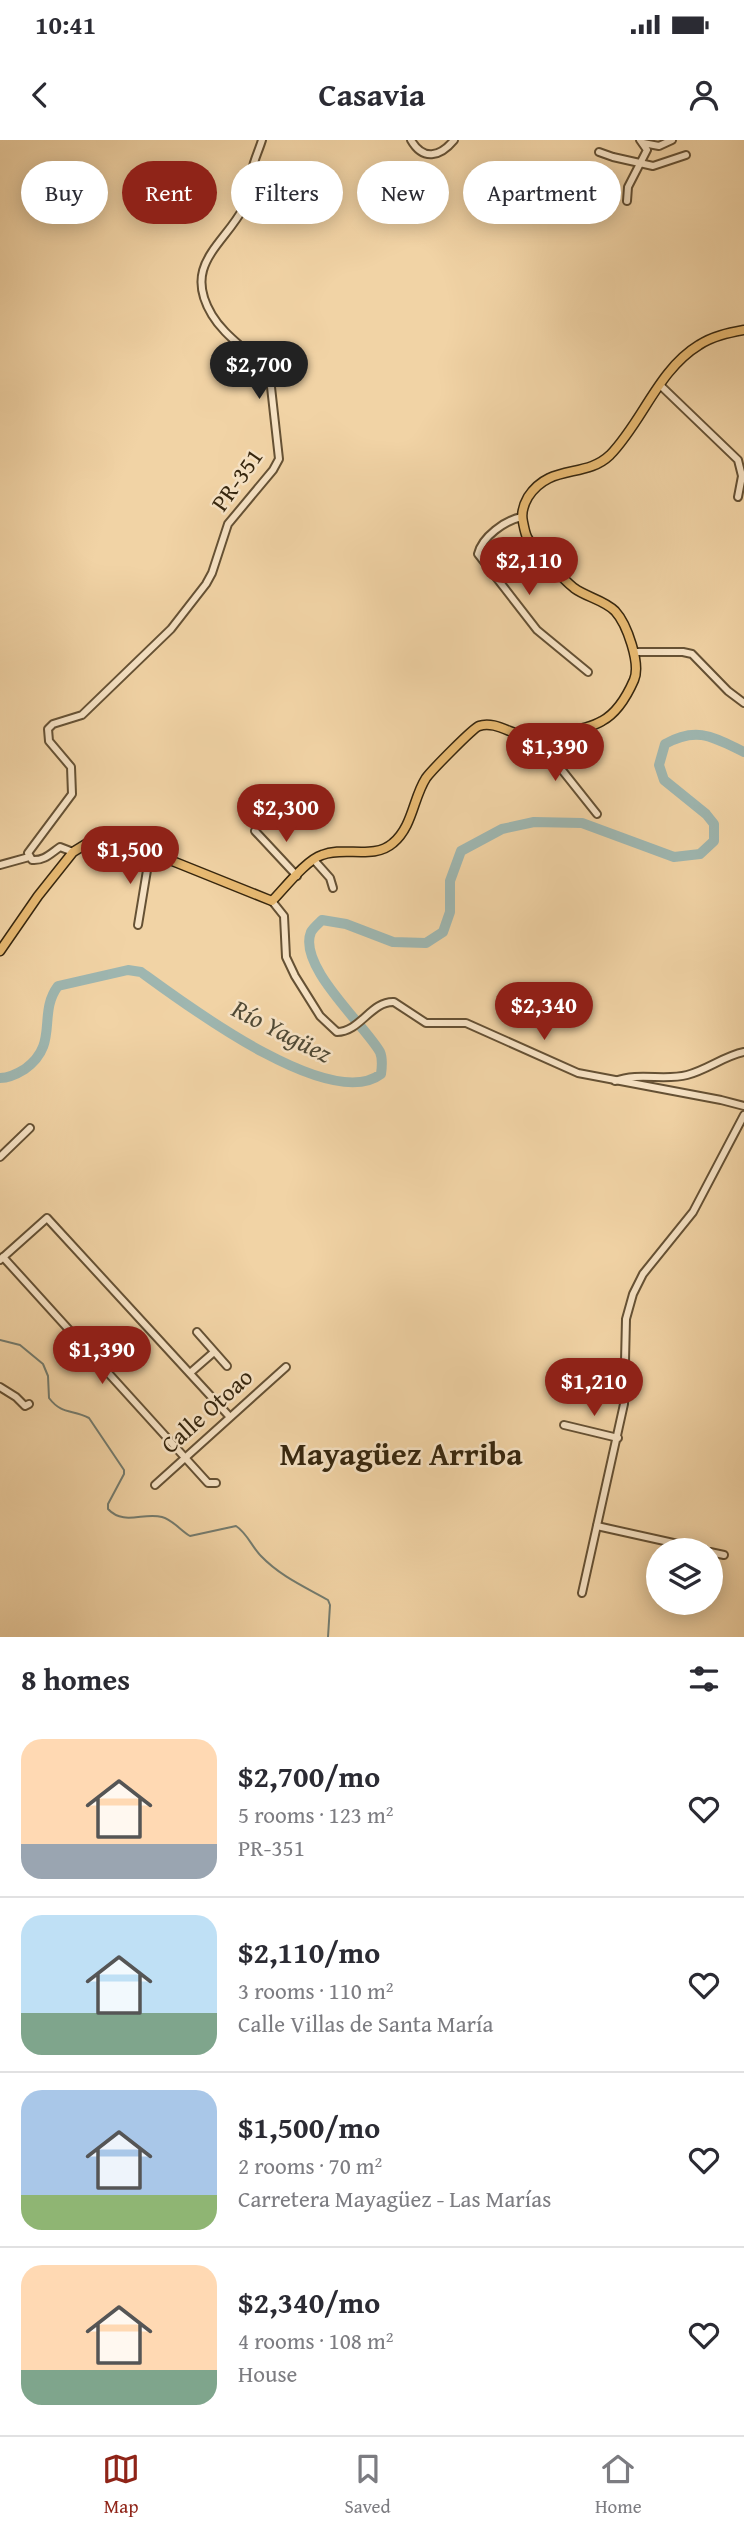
<!DOCTYPE html>
<html lang="en">
<head>
<meta charset="utf-8">
<style>
  body { margin:0; font-family:"Gentium Book Plus",serif; background:#f7f7f7; color:#2b2b33; height:100vh; display:flex; flex-direction:column; font-size:26px; white-space:nowrap }
  * { box-sizing:border-box; margin:0 }
  p { font-size:23px; color:#7c7c81 }
  .icon { flex:none; width:38px; height:38px; fill:none; stroke:currentColor; stroke-width:2; stroke-linecap:round; stroke-linejoin:round }
  .map { position:relative; height:1497px; overflow:hidden }
  .sheet { display:flex; flex-direction:column; background:#fff; flex:1 }
  .sheet>* { flex:none }
  .top-card { position:absolute; left:21px; top:21px; width:704px; height:63px; display:flex; gap:14px }
  .buttons { position:absolute; left:646px; top:1398px; display:grid; gap:14px }
  .buttons a { display:grid; place-items:center; width:77px; height:77px; border-radius:50%; background:#fff; box-shadow:0 4px 18px #0003; font-size:35px }
  .price { position:absolute; translate:-50% -60px; padding:0 16px; border-radius:24px; background:#8f2418; color:#fff; font-size:23px; line-height:46px; filter:drop-shadow(0 2px 4px #0008) }
  .price::after { content:''; position:absolute; left:50%; top:42px; width:21px; height:16px; margin-left:-10px; background:inherit; clip-path:polygon(0 0,100% 0,50% 100%) }
  .price.selected { background:#222; color:#fff }
  ul { padding:0; list-style:none }
  li { display:flex; align-items:center; gap:21px; height:175px; padding:0 21px }
  li+li { border-top:2px solid #e1e1e2 }
  li span { display:grid; place-items:center; flex:none; width:196px; height:140px; border-radius:21px; color:#555 }
  li>.icon { margin-inline-start:auto }
  span .icon { width:84px; height:84px; fill:#fffc; stroke-width:1 }
  li b { font-size:30px }
  h2 { display:flex; justify-content:space-between; align-items:center; height:84px; padding:0 21px; font-size:30px }
  .chip { padding:0 24px; border-radius:32px; background:#fff; box-shadow:0 4px 18px #0003; font-size:24px; line-height:63px }
  .chip.selected { background:#8f2418; color:#fff }
  .status { display:flex; justify-content:space-between; align-items:center; height:49px; padding:0 35px; background:#fff; direction:ltr }
  .status svg { height:19px; fill:currentColor }
  header { display:flex; justify-content:space-between; align-items:center; height:91px; padding:0 21px; background:#fff; font-size:32px; font-weight:700 }
  .dock { display:flex; justify-content:space-around; align-items:center; height:98px; border-top:2px solid #e1e1e2; background:#fff; font-size:19px; color:#7c7c81 }
  .dock a { display:grid; justify-items:center; gap:4px }
  .dock .selected { color:#8f2418 }
  .map>svg:first-child { display:block }
  .lines { fill:none; stroke-linecap:round; stroke-linejoin:round }
  .stream { stroke:#747c6f; stroke-width:2 }
  .river { stroke:#9eb6b0; stroke-width:10 }
  .minor-casing { stroke:#655134; stroke-width:10 }
  .major-casing { stroke:#36260e; stroke-width:11 }
  .minor { stroke:#f6e2c4; stroke-width:6 }
  .major { stroke:#e8ba72; stroke-width:8 }
  .labels { text-anchor:middle; stroke-width:5; stroke-linejoin:round; paint-order:stroke }
  .street-label { font-size:24px; fill:#36260e; stroke:#f6e2c4 }
  .water-label { font-size:26px; font-style:italic; fill:#504a36; stroke:#f6e2c4 }
  .district-label { font-size:32px; font-weight:bold; fill:#36260e; stroke:#f6e2c4 }
</style>
</head>
<body>
<div class="status"><b>10:41</b><svg viewBox="0 0 49 12"><path d="M0 12V9h3v3zM5 12V6h3v6zM10 12V3h3v9zM15 12V0h3v12zM26 1h20v11H26zM47 4h2v5h-2z"/></svg></div>
<header><svg class="icon" aria-label="back" viewBox="0 0 24 24"><path d="M15 5l-7 7 7 7"/></svg>Casavia<svg class="icon" aria-label="person" viewBox="0 0 24 24"><circle cx="12" cy="8" r="4"/><path d="M4 21q1-7 8-7t8 7"/></svg></header>
<div class="map">
<svg width="744" height="1497" viewBox="0 0 744 1497">
  <rect width="100%" height="100%" fill="#f1d3a5"/>
  <filter id="stains"><feTurbulence type="fractalNoise" baseFrequency=".00286" numOctaves="4"/><feColorMatrix values="0 0 0 0 .2 0 0 0 0 .09 0 0 0 0 .02 0 0 0 .5 -.17"/></filter>
  <radialGradient id="worn" r=".72"><stop offset=".6" stop-color="#630" stop-opacity="0"/><stop offset="1" stop-color="#630" stop-opacity=".3"/></radialGradient>
  <g class="lines">
    <path class="stream" d="M0,1200L20,1205L43,1224L48,1236L49,1258C62,1275 72,1269 89,1278L124,1330V1334L108,1364V1369C124,1386 143,1372 162,1377C173,1380 180,1390 190,1396L236,1386C247,1393 252,1407 261,1416C280,1436 305,1447 328,1460L330,1465L328,1497"/>
    <path class="river" d="M0,938C9,938 17,934 25,929C60,904 37,874 58,846L128,830L141,832C185,864 330,973 381,934C382,927 383,919 380,912C365,885 297,826 311,792C313,788 319,783 322,780L346,784L393,802L426,803L443,792L450,772V741L461,711L502,689L534,682L582,683L674,717L700,714L714,701V684L706,674L664,640L659,625L665,604C697,586 713,597 744,612"/>
    <g class="minor-casing">
      <g id="minor">
        <path d="M411,0C423,21 440,17 454,0"/>
        <path d="M643,3L659,6L672,0"/>
        <path d="M599,12L613,17L653,26L686,15"/>
        <path d="M627,61L628,47L647,10L640,0"/>
        <path d="M660,245L738,320L742,336L738,357"/>
        <path d="M522,377C505,380 482,397 478,414L537,490L588,532"/>
        <path d="M634,512H683L692,514L728,551L744,563"/>
        <path d="M546,596L549,610L554,620L597,674"/>
        <path d="M255,691L297,736"/>
        <path d="M73,712L60,707C50,714 44,721 32,720L28,713L72,654L71,627L49,601L48,589L53,584L82,575L171,489L206,444L212,433L228,384L273,330L279,319L270,238C255,213 227,200 212,175C182,125 223,106 244,67C250,56 249,42 252,30C254,20 259,10 262,0"/>
        <path d="M314,720L330,738L333,748"/>
        <path d="M0,725L29,717"/>
        <path d="M272,761L284,776L286,817L295,836L320,876L337,892C360,892 371,861 394,862L426,883H466L578,933L721,960L744,966"/>
        <path d="M138,785L150,712"/>
        <path d="M615,941C639,932 664,941 687,935C707,930 724,916 744,912"/>
        <path d="M0,1017L30,988"/>
        <path d="M3,1117L208,1343H216"/>
        <path d="M0,1120L47,1078L229,1276"/>
        <path d="M197,1192L227,1226"/>
        <path d="M190,1233L214,1212"/>
        <path d="M0,1247L16,1257L25,1266L29,1264"/>
        <path d="M564,1285L618,1298"/>
        <path d="M155,1345L286,1227"/>
        <path d="M597,1386L705,1410"/>
        <path d="M710,1412L724,1415"/>
        <path d="M582,1453L624,1264L626,1179L633,1154L643,1134L693,1072L744,975"/>
      </g>
    </g>
    <g class="major-casing">
      <path id="major" d="M0,811L38,756L73,712L86,704L101,701L119,703L150,712L272,761C284,749 306,720 322,715C344,706 374,720 393,703C413,686 413,658 426,638C431,631 473,588 479,586C492,581 507,591 520,595C537,599 587,590 602,581C617,573 627,556 634,540C641,524 627,484 615,471C604,460 586,457 574,448C564,440 532,407 527,397C525,393 524,387 523,382C521,374 524,364 528,357C550,323 585,339 610,315C643,281 658,230 699,205C713,196 728,193 744,190"/>
    </g>
    <use href="#minor" class="minor"/>
    <use href="#major" class="major"/>
  </g>
  <g class="labels">
    <g class="street-label">
      <text transform="translate(237 340) rotate(-55)" y="8">PR-351</text>
      <text transform="translate(207 1271) rotate(-42)" y="8">Calle Otoao</text>
    </g>
    <g class="water-label">
      <text transform="translate(282 891) rotate(27)" y="9">Río Yagüez</text>
    </g>
    <g class="district-label">
      <text x="401" y="1325">Mayagüez Arriba</text>
    </g>
  </g>
  <rect width="100%" height="100%" filter="url(#stains)"/>
  <rect width="100%" height="100%" fill="url(#worn)"/>
</svg>
<div class="buttons">
<a><svg class="icon" aria-label="layers" viewBox="0 0 24 24"><path d="M12 4l9 5-9 5-9-5zM3 14l9 5 9-5"/></svg></a>
</div>
<b class="price selected" style="left:259px;top:261px">$2,700</b>
<b class="price" style="left:529px;top:457px">$2,110</b>
<b class="price" style="left:555px;top:643px">$1,390</b>
<b class="price" style="left:286px;top:704px">$2,300</b>
<b class="price" style="left:130px;top:746px">$1,500</b>
<b class="price" style="left:544px;top:902px">$2,340</b>
<b class="price" style="left:102px;top:1246px">$1,390</b>
<b class="price" style="left:594px;top:1278px">$1,210</b>
<div class="top-card">
<a class="chip">Buy</a>
<a class="chip selected">Rent</a>
<a class="chip">Filters</a>
<a class="chip">New</a>
<a class="chip">Apartment</a>
</div>
</div>
<section class="sheet">
<h2>8 homes<svg class="icon" aria-label="filters" viewBox="0 0 24 24"><path d="M4 7h16M4 17h16"/><circle cx="9" cy="7" r="2"/><circle cx="15" cy="17" r="2"/></svg></h2>
<ul>
<li><span style="background:linear-gradient(#ffd9b3 75%,#9aa5b1 0)"><svg class="icon" aria-label="home" viewBox="0 0 24 24"><path d="M3 11l9-7 9 7M6 9v11h12V9"/></svg></span><div><b>$2,700/mo</b><p>5 rooms · 123 m²</p><p>PR-351</p></div><svg class="icon" aria-label="heart" viewBox="0 0 24 24"><path d="M12 20l-8-8c-3-5 5-10 8-4 3-6 11-1 8 4z"/></svg></li>
<li><span style="background:linear-gradient(#bfe0f5 70%,#7fa58c 0)"><svg class="icon" aria-label="home" viewBox="0 0 24 24"><path d="M3 11l9-7 9 7M6 9v11h12V9"/></svg></span><div><b>$2,110/mo</b><p>3 rooms · 110 m²</p><p>Calle Villas de Santa María</p></div><svg class="icon" aria-label="heart" viewBox="0 0 24 24"><path d="M12 20l-8-8c-3-5 5-10 8-4 3-6 11-1 8 4z"/></svg></li>
<li><span style="background:linear-gradient(#a9c7e8 75%,#8fb573 0)"><svg class="icon" aria-label="home" viewBox="0 0 24 24"><path d="M3 11l9-7 9 7M6 9v11h12V9"/></svg></span><div><b>$1,500/mo</b><p>2 rooms · 70 m²</p><p>Carretera Mayagüez - Las Marías</p></div><svg class="icon" aria-label="heart" viewBox="0 0 24 24"><path d="M12 20l-8-8c-3-5 5-10 8-4 3-6 11-1 8 4z"/></svg></li>
<li><span style="background:linear-gradient(#ffd9b3 75%,#7fa58c 0)"><svg class="icon" aria-label="home" viewBox="0 0 24 24"><path d="M3 11l9-7 9 7M6 9v11h12V9"/></svg></span><div><b>$2,340/mo</b><p>4 rooms · 108 m²</p><p>House</p></div><svg class="icon" aria-label="heart" viewBox="0 0 24 24"><path d="M12 20l-8-8c-3-5 5-10 8-4 3-6 11-1 8 4z"/></svg></li>
</ul>
</section>
<nav class="dock">
<a class="selected"><svg class="icon" aria-label="map" viewBox="0 0 24 24"><path d="M3 6l6-2 6 2 6-2v14l-6 2-6-2-6 2zM9 4v14M15 6v14"/></svg>Map</a>
<a><svg class="icon" aria-label="saved" viewBox="0 0 24 24"><path d="M7 4h10v16l-5-4-5 4z"/></svg>Saved</a>
<a><svg class="icon" aria-label="home" viewBox="0 0 24 24"><path d="M3 11l9-7 9 7M6 9v11h12V9"/></svg>Home</a>
</nav>
</body>
</html>
